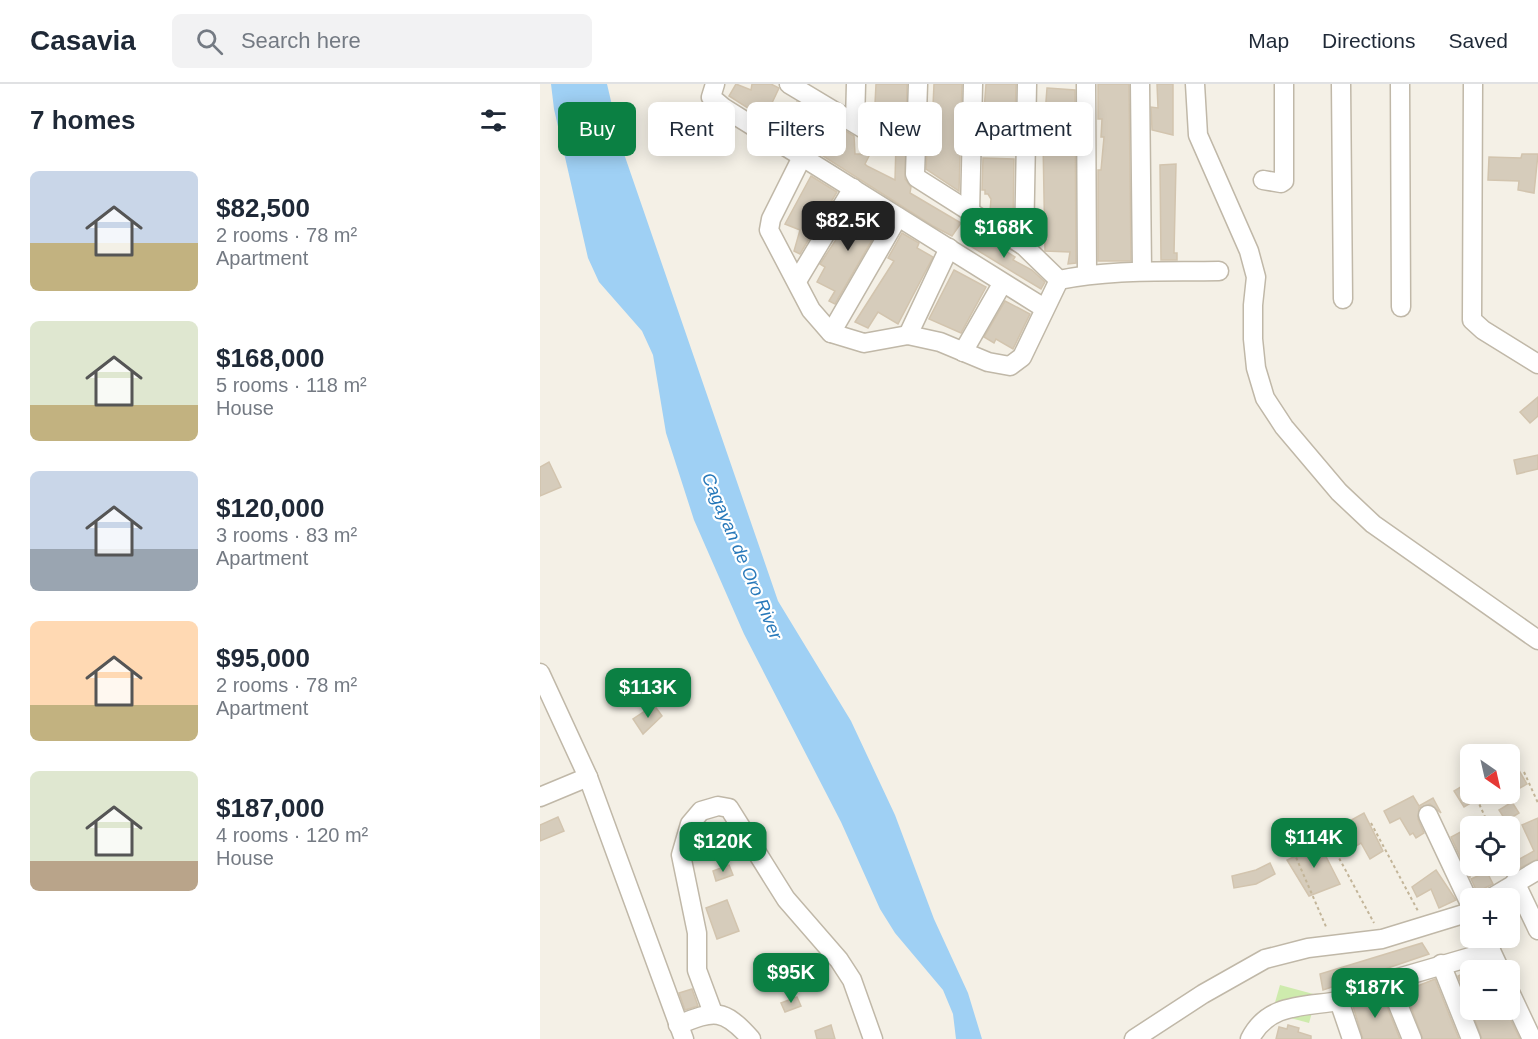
<!DOCTYPE html>
<html lang="en">
<head>
<meta charset="utf-8">
<style>
  body { margin:0; font-family:Arial,sans-serif; background:#f2f2f3; color:#1f2937; height:100vh; display:flex; flex-direction:column; font-size:22px; white-space:nowrap }
  * { box-sizing:border-box; margin:0 }
  p { font-size:20px; color:#747a83 }
  .icon { flex:none; width:33px; height:33px; fill:none; stroke:currentColor; stroke-width:2; stroke-linecap:round; stroke-linejoin:round }
  .map { position:relative; flex:1; overflow:hidden }
  .details { display:flex; flex-direction:column; background:#fff; width:540px }
  .details>* { flex:none }
  .hud { position:absolute; left:18px; top:18px; width:570px; height:54px; display:flex; gap:12px }
  .needle { width:39px; rotate:146deg }
  .controls { position:absolute; left:920px; top:660px; display:grid; gap:12px }
  .controls a { display:grid; place-items:center; width:60px; height:60px; border-radius:9px; background:#fff; box-shadow:0 3px 15px #0003; font-size:30px }
  .price { position:absolute; translate:-50% -51px; padding:0 14px; border-radius:12px; background:#0b8043; color:#fff; font-size:20px; line-height:39px; filter:drop-shadow(0 2px 3px #0008) }
  .price::after { content:''; position:absolute; left:50%; top:36px; width:18px; height:14px; margin-left:-9px; background:inherit; clip-path:polygon(0 0,100% 0,50% 100%) }
  .price.current { background:#222; color:#fff }
  ul { padding:0; list-style:none }
  li { display:flex; align-items:center; gap:18px; height:150px; padding:0 30px }
  li span { display:grid; place-items:center; flex:none; width:168px; height:120px; border-radius:9px; color:#555 }
  li>.icon { margin-inline-start:auto }
  span .icon { width:72px; height:72px; fill:#fffc; stroke-width:1 }
  li b { font-size:26px }
  h2 { display:flex; justify-content:space-between; align-items:center; height:72px; padding:0 30px; font-size:26px }
  .tag { padding:0 21px; border-radius:9px; background:#fff; box-shadow:0 3px 15px #0003; font-size:21px; line-height:54px }
  .tag.current { background:#0b8043; color:#fff }
  header { display:flex; align-items:center; gap:36px; box-sizing:border-box; height:84px; padding:0 30px; background:#fff; border-bottom:2px solid #e0e1e3 }
  header strong { font-size:28px }
  nav { display:flex; gap:33px; margin-inline-start:auto; font-size:21px }
  .search { width:420px; height:54px; background:#f2f2f3; display:flex; align-items:center; gap:15px; box-sizing:border-box; padding:0 21px; border-radius:9px; color:#747a83; font-size:22px }
  main { display:flex; flex:1; min-height:0 }
  .map>svg:first-child { display:block }
  .green { fill:#ceebad }
  .water { fill:#9fd0f4 }
  .building { fill:#d6ccbb; stroke:#d2c4ae; stroke-width:1.5 }
  .lines { fill:none; stroke-linecap:round; stroke-linejoin:round }
  .minor-casing { stroke:#c0b8a8; stroke-width:21 }
  .path { stroke:#c3b599; stroke-width:2; stroke-dasharray:3 3; stroke-linecap:butt }
  .minor { stroke:#fff; stroke-width:18 }
  .labels { text-anchor:middle; stroke-width:4.5; stroke-linejoin:round; paint-order:stroke }
  .water-label { font-size:18px; font-style:italic; fill:#2879ba; stroke:#fff }
</style>
</head>
<body>
<header>
<strong>Casavia</strong>
<div class="search"><svg class="icon" aria-label="search" viewBox="0 0 24 24"><circle cx="10" cy="10" r="6"/><path d="M15 15l6 6"/></svg>Search here</div>
<nav><a>Map</a><a>Directions</a><a>Saved</a></nav>
</header>
<main>
<section class="details">
<h2>7 homes<svg class="icon" aria-label="filters" viewBox="0 0 24 24"><path d="M4 7h16M4 17h16"/><circle cx="9" cy="7" r="2"/><circle cx="15" cy="17" r="2"/></svg></h2>
<ul>
<li><span style="background:linear-gradient(#c9d6e8 60%,#c2b280 0)"><svg class="icon" aria-label="home" viewBox="0 0 24 24"><path d="M3 11l9-7 9 7M6 9v11h12V9"/></svg></span><div><b>$82,500</b><p>2 rooms · 78 m²</p><p>Apartment</p></div></li>
<li><span style="background:linear-gradient(#dfe7d0 70%,#c2b280 0)"><svg class="icon" aria-label="home" viewBox="0 0 24 24"><path d="M3 11l9-7 9 7M6 9v11h12V9"/></svg></span><div><b>$168,000</b><p>5 rooms · 118 m²</p><p>House</p></div></li>
<li><span style="background:linear-gradient(#c9d6e8 65%,#9aa5b1 0)"><svg class="icon" aria-label="home" viewBox="0 0 24 24"><path d="M3 11l9-7 9 7M6 9v11h12V9"/></svg></span><div><b>$120,000</b><p>3 rooms · 83 m²</p><p>Apartment</p></div></li>
<li><span style="background:linear-gradient(#ffd9b3 70%,#c2b280 0)"><svg class="icon" aria-label="home" viewBox="0 0 24 24"><path d="M3 11l9-7 9 7M6 9v11h12V9"/></svg></span><div><b>$95,000</b><p>2 rooms · 78 m²</p><p>Apartment</p></div></li>
<li><span style="background:linear-gradient(#dfe7d0 75%,#b9a48a 0)"><svg class="icon" aria-label="home" viewBox="0 0 24 24"><path d="M3 11l9-7 9 7M6 9v11h12V9"/></svg></span><div><b>$187,000</b><p>4 rooms · 120 m²</p><p>House</p></div></li>
</ul>
</section>
<div class="map">
<svg width="998" height="955" viewBox="0 0 998 955">
  <rect width="100%" height="100%" fill="#f4f0e6"/>
  <path class="green" d="M740,901L777,911L769,939L732,929Z"/>
  <path class="water" d="M11,0H67L82,64L238,517L311,637L355,731L394,835L428,909L442,955H416L413,930L403,906L355,849L340,825L301,738L204,550L154,436L126,349L113,271L102,247L59,198L48,174L14,25Z"/>
  <g class="building">
    <path d="M196,0L211,6L212,0H231L239,4L231,21L250,33L257,18L314,52L315,70H330L325,80L327,82L355,96L357,21L335,20L336,0H367L365,95L371,103L370,109L421,139L412,152L393,142L189,12Z"/>
    <path d="M394,0H422L419,107L386,85L387,65H391Z"/>
    <path d="M446,0H476L475,41L443,39Z"/>
    <path d="M558,0H589L591,177H558V86H561L564,53H561L562,35H558Z"/>
    <path d="M617,0H633V51L612,46L611,23L618,24Z"/>
    <path d="M507,4L535,6L536,179L528,180L530,168L505,167L503,57Z"/>
    <path d="M982,70H998L994,109L978,106L979,97L948,96L949,73L981,74Z"/>
    <path d="M443,74L474,75L473,142L466,137V129L450,127L451,115L448,110H445V106H442Z"/>
    <path d="M636,80L634,169H637V176H621L620,81Z"/>
    <path d="M271,92L297,108L260,170L254,167L260,146L245,140Z"/>
    <path d="M316,125L330,133L332,130L343,137L295,220L289,217L295,207L277,198L285,183L280,180Z"/>
    <path d="M434,147L475,173L473,176L492,186L505,198L501,205L427,160Z"/>
    <path d="M362,149L379,159L377,164L393,173L358,240L338,228L328,244L315,238L354,177L348,174Z"/>
    <path d="M414,186L446,203L421,249L389,235Z"/>
    <path d="M465,217L490,230L473,265L456,255L454,259L444,253Z"/>
    <path d="M998,313V332L990,339L980,328Z"/>
    <path d="M998,371V385L977,390L974,376Z"/>
    <path d="M9,378L21,403L0,412V383Z"/>
    <path d="M114,621L122,632L103,650L93,635Z"/>
    <path d="M977,683L987,700L969,710V688Z"/>
    <path d="M924,701L934,717L924,723L914,707Z"/>
    <path d="M873,712L879,722L893,714L901,729L890,720L879,724L878,735L884,749L876,754L873,749L870,751L860,734L850,739L844,727Z"/>
    <path d="M972,718L979,729L966,737L959,726Z"/>
    <path d="M824,729L843,767L830,775L821,759L811,765L807,757L795,763V745Z"/>
    <path d="M18,733L24,747L0,757V741Z"/>
    <path d="M998,734V775L980,784L976,777L994,767L982,741Z"/>
    <path d="M930,743V794L911,753Z"/>
    <path d="M776,753L800,800L769,812L747,776L766,767L764,760Z"/>
    <path d="M730,779L735,790L716,800L694,804L692,792L716,786Z"/>
    <path d="M189,781L193,791L176,797L173,787Z"/>
    <path d="M896,786L916,816L899,824L891,805L877,813L872,803Z"/>
    <path d="M947,788L953,800L937,808L931,795Z"/>
    <path d="M187,816L199,847L177,855L166,824Z"/>
    <path d="M882,859L889,870L783,906L780,890Z"/>
    <path d="M275,883L279,894L263,899L259,888Z"/>
    <path d="M930,886V922L918,892Z"/>
    <path d="M895,895L919,955H883L865,907Z"/>
    <path d="M152,905L158,922L145,926L139,909Z"/>
    <path d="M842,910L860,955H823L812,919Z"/>
    <path d="M257,913L261,922L245,928L241,919Z"/>
    <path d="M931,926H966L980,955H942Z"/>
    <path d="M291,941L295,955H277L275,947Z"/>
    <path d="M748,941L759,944L758,948L771,952V955H736L739,943L747,945Z"/>
  </g>
  <g class="lines">
    <g class="minor-casing">
      <g id="minor">
        <path d="M175,0L171,13L184,24L504,224"/>
        <path d="M249,0L334,51"/>
        <path d="M378,0L375,90L377,94L484,162L519,196"/>
        <path d="M546,0L547,190"/>
        <path d="M600,0L602,187"/>
        <path d="M655,0L658,51L709,167L716,193L713,221V255L716,284L725,314L744,343L799,408L833,440L998,556"/>
        <path d="M801,0L803,215"/>
        <path d="M860,0L861,223"/>
        <path d="M933,0L932,236L943,246L998,280"/>
        <path d="M315,39L316,0"/>
        <path d="M262,73L231,135L229,146L271,226L291,249L324,259L368,251L400,258L448,278L470,282L482,273L519,196"/>
        <path d="M723,96L741,99L744,97V0"/>
        <path d="M430,128L433,0"/>
        <path d="M484,162L487,0"/>
        <path d="M519,196C572,185 625,188 679,187"/>
        <path d="M257,197L313,104"/>
        <path d="M291,249L358,133"/>
        <path d="M368,251L409,164"/>
        <path d="M423,268L462,200"/>
        <path d="M0,589L48,693L144,955"/>
        <path d="M0,713L48,693"/>
        <path d="M888,731L930,820"/>
        <path d="M975,798L998,846"/>
        <path d="M951,814L998,786"/>
        <path d="M945,854L960,886"/>
        <path d="M901,880L931,955"/>
        <path d="M848,896L872,955"/>
        <path d="M969,906L992,955"/>
        <path d="M173,929L157,886V849L141,771L150,740L161,727L178,722L189,724L246,815L299,876L312,896L333,955"/>
        <path d="M138,941C174,926 184,924 211,955"/>
        <path d="M594,955L663,910L725,875L768,864L842,855L930,828"/>
        <path d="M710,955C728,919 763,923 799,917"/>
        <path d="M812,955L799,917L803,910L951,867"/>
      </g>
    </g>
    <g class="path">
      <path d="M984,688L998,719"/>
      <path d="M937,715L949,742"/>
      <path d="M831,739L878,827"/>
      <path d="M785,748L834,839"/>
      <path d="M749,757L787,845"/>
    </g>
    <use href="#minor" class="minor"/>
  </g>
  <g class="labels">
    <g class="water-label">
      <text transform="translate(202 472) rotate(67)" y="6">Cagayan de Oro River</text>
    </g>
  </g>
</svg>
<div class="controls">
<a><svg class="needle" viewBox="-14 -14 28 28"><path d="M0-13l5 13h-10z" fill="#e53935"/><path d="M0 13l5-13h-10z" fill="#747a83"/></svg></a>
<a><svg class="icon" aria-label="locate" viewBox="0 0 24 24"><circle cx="12" cy="12" r="6"/><path d="M12 2v4M12 18v4M2 12h4M18 12h4"/></svg></a>
<a>+</a>
<a>−</a>
</div>
<b class="price current" style="left:308px;top:168px">$82.5K</b>
<b class="price" style="left:464px;top:175px">$168K</b>
<b class="price" style="left:108px;top:635px">$113K</b>
<b class="price" style="left:774px;top:785px">$114K</b>
<b class="price" style="left:183px;top:789px">$120K</b>
<b class="price" style="left:251px;top:920px">$95K</b>
<b class="price" style="left:835px;top:935px">$187K</b>
<div class="hud">
<a class="tag current">Buy</a>
<a class="tag">Rent</a>
<a class="tag">Filters</a>
<a class="tag">New</a>
<a class="tag">Apartment</a>
</div>
</div>
</main>
</body>
</html>
